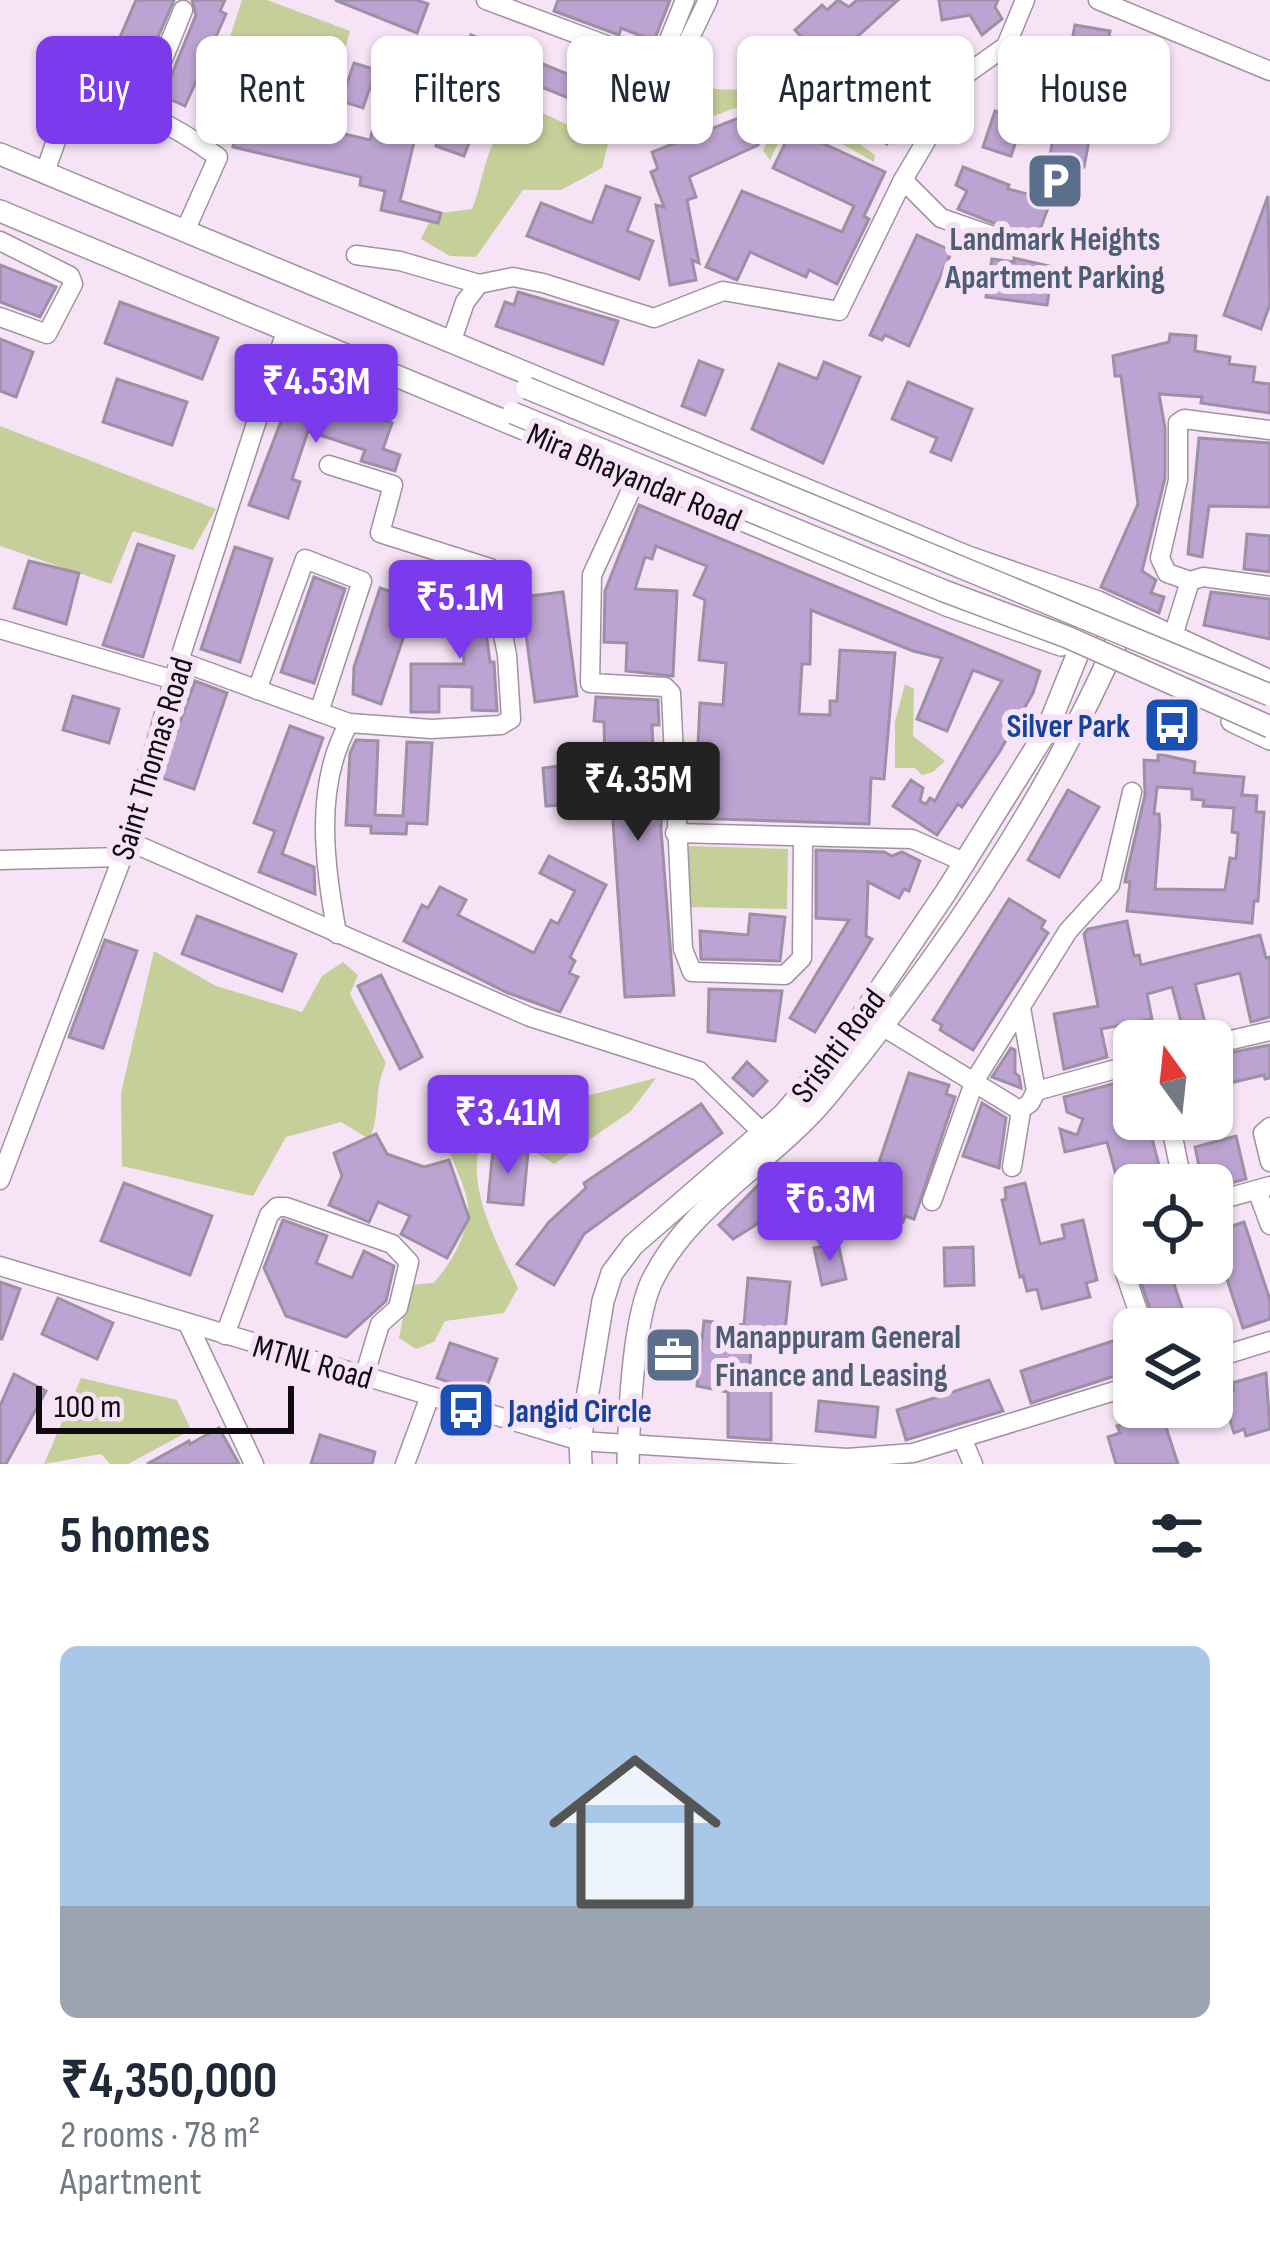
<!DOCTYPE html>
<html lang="en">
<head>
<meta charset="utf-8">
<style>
  body { margin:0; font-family:"Sofia Sans Condensed",sans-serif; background:#f2f2f3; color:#1f2937; height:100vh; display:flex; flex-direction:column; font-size:45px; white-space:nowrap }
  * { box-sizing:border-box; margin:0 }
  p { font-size:39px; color:#747a83 }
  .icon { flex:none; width:66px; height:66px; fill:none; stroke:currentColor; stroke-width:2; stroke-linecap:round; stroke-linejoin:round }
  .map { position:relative; height:1464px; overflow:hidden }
  .sheet { display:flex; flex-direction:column; background:#fff; flex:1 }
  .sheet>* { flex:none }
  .top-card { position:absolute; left:36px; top:36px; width:1200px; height:108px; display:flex; gap:24px }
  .needle { width:78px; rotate:345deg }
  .tools { position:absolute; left:1113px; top:1020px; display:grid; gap:24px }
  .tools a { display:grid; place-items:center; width:120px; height:120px; border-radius:18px; background:#fff; box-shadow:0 3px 9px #0004; font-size:60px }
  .scale { position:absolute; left:36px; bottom:30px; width:258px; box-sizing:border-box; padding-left:12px; border:6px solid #110b11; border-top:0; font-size:33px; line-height:42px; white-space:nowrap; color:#110b11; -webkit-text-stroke:9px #f6e3f5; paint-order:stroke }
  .price { position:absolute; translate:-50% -102px; padding:0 27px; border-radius:12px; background:#7c3aed; color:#fff; font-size:39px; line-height:78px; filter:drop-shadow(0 3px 6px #0008) }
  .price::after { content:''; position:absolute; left:50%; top:72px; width:36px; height:27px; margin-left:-18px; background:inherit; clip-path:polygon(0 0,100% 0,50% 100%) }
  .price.current { background:#222; color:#fff }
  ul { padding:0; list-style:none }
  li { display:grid; align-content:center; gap:24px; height:636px; padding:0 60px }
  li span { display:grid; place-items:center; height:372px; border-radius:18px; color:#555 }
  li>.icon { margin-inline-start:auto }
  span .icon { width:216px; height:216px; fill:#fffc; stroke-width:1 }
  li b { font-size:51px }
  h2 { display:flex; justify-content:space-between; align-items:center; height:144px; padding:0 60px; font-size:51px }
  .chip { padding:0 42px; border-radius:18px; background:#fff; box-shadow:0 3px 9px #0004; font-size:42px; line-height:108px }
  .chip.current { background:#7c3aed; color:#fff }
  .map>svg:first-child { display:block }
  .green { fill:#c5cf9a }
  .building { fill:#bca3d1; stroke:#9b91a4; stroke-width:3; fill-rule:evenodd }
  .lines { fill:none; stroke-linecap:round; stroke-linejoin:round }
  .minor-casing { stroke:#a291a1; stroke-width:21 }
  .major-casing { stroke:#a291a1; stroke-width:24 }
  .minor { stroke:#fff; stroke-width:18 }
  .major { stroke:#fff; stroke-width:21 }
  .major-bridge-casing { stroke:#a291a1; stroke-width:24; stroke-linecap:butt }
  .major-bridge { stroke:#fff; stroke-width:21 }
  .labels { text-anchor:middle; stroke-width:12; stroke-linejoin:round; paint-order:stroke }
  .service-label { font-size:33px; font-weight:bold; fill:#4e5e75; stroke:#f6e3f5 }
  .street-label { font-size:33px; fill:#110b11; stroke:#f6e3f5 }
  .transit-label { font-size:33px; font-weight:bold; fill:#164399; stroke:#f6e3f5; text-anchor:end }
</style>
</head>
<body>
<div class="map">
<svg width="1270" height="1464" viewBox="0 0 1270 1464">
  <rect width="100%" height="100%" fill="#f6e3f5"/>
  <g class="green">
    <path d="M242,0H267L350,31L328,111L219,71Z"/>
    <path d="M831,67L820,115L875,155L874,162L803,122L786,127L770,160L763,151L772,131L759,106C725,103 711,126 676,123L691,111L682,97L664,88L670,77C687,76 699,87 716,89C756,93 794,76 831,67Z"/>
    <path d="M530,107L608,144L602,168L561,190H523L476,257L450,256L421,239L433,214L472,209C486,176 488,117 530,107Z"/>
    <path d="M0,426L216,509L193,550L133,531L111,584L0,546Z"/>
    <path d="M905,684L914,689L913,736L945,761L933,772L922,775L915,768H895V721Z"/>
    <path d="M689,846L788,849L787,909L686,907Z"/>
    <path d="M154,951L216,986L302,1012L322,976L343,962L358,975L350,994L386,1063C372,1094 382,1113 369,1139L341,1122L286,1137L253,1196L122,1166L121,1093Z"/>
    <path d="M656,1078L631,1111L554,1164L514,1139L482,1137C464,1187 497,1242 518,1288L504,1313L445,1321L434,1342L416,1349L399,1338L409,1285L433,1283C450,1266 470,1231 468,1205C466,1188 455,1167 449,1150L469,1113L498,1119Z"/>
    <path d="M81,1378L177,1400L191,1430L128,1464H110L101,1454L44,1464Z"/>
  </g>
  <g class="building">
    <path d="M136,0H174L133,95L99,86Z"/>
    <path d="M192,0H225L220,11L226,14L185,106L163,96L196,15Z"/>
    <path d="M335,0H417L428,4L417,33Z"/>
    <path d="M558,0H670L654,41L621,28L619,35L554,11Z"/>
    <path d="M838,0L849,7L857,0H898L830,61L820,49L816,53L795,30L822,5L827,10Z"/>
    <path d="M939,0H998L995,7L1002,19L982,35L970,15L942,20Z"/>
    <path d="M1075,25L1110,31L1084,167L1049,160Z"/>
    <path d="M471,35L639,103L630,123L463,55Z"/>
    <path d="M906,54L946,77L917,125L903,117L887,144L875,137L873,142L827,110L842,84L861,95L870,81L884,90Z"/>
    <path d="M354,63L376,70L363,108L341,101Z"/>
    <path d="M455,95L483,106L464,156L436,146Z"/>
    <path d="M378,108L420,117L400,201L441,213L438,223L381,210L385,191L360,185L361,177L233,147L242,110L370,140Z"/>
    <path d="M995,111L1023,120L1011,156L983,147Z"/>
    <path d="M754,112L763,132L754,136L758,145L689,177L696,197L687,200L699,263L692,260L696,280L670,285L656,205L664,207L651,172L658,169L652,152Z"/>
    <path d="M792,129L885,172L864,216L869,219L837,284L809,270L806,277L750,252L737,280L706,267L742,191L842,232L854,206L773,168Z"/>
    <path d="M963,167L1009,185L1008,189L1051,200L1036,240L958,209L967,191L956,185Z"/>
    <path d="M606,186L640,198L627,231L653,241L639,279L527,236L541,203L592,223Z"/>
    <path d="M1268,196L1270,304L1261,329L1224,315Z"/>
    <path d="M917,235L952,251L909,346L885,335L882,340L870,335Z"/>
    <path d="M1014,258L1053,267L1047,305L986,297L992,259L1014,262Z"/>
    <path d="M0,265L56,287L40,317L0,302Z"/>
    <path d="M518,292L618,321L603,364L496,326L505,302L514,305Z"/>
    <path d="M120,302L218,338L202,379L105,343Z"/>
    <path d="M1170,334L1196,336L1195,351L1230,357L1229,364L1255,367L1253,382L1270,384V413L1201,403L1202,397L1159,394L1165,428V478L1142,571L1156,580L1151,593L1164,597L1159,613L1101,587L1138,504L1121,376H1115L1113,356L1169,342Z"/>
    <path d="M0,339L33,352L16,397L0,391Z"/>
    <path d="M699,361L723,370L705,415L682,406Z"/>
    <path d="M824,362L860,377L823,463L752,429L779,364L817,379Z"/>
    <path d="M117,379L187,402L172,445L103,422Z"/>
    <path d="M908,382L972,409L951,460L931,452L937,438L892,419Z"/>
    <path d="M293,390L392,423L383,449L400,455L395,471L361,461L365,450L308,431L292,479L300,482L288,518L249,505Z"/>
    <path d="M1199,438L1270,443V507L1209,506L1202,557L1188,554Z"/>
    <path d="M639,505L1040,671L1033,693L1000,751L962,807L958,804L937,835L893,806L911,780L923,788L920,801L926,804L930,798L935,801L1002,681L973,670L947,731L917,719L942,658L913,651L811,610L810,664H802L799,714L830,715V701H837L840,650L895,653L884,779L871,778L869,824L690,818L688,765L697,766L700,703L723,705L726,663L699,660L705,600L694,595L707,566L656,546L652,559L645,557L635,589L677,591L673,676L626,671L627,643L604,642L605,591Z"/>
    <path d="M1247,534L1270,536V572L1244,569Z"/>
    <path d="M138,544L174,556L143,657L103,645Z"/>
    <path d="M235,547L272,559L240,662L201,649Z"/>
    <path d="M29,561L79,573L66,624L14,608Z"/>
    <path d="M314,577L345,589L314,683L281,672Z"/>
    <path d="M479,581L490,662H494L497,711L472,710V687L439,686V712H411V664H464L458,583Z"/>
    <path d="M380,588L416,600L381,704L353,694L354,667Z"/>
    <path d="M563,592L577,696L535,702L521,597Z"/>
    <path d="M1211,592L1270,599V639L1204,625Z"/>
    <path d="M195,681L227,693L194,789L160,777Z"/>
    <path d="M73,696L119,709L109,743L63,730Z"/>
    <path d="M596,697L658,700L659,725H652L654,771H659L662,799L661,829L674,995L625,997L609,763H605L604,722L594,721Z"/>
    <path d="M290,726L323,738L282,854L314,867L315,894L259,872L275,831L254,823Z"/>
    <path d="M356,740L378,741L375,815L403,816L407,742L432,743L427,824L407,823L406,834L371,833V826L346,825L350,753Z"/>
    <path d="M1158,754L1195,762L1194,773L1244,777L1242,795L1257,796L1256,812H1264L1258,901H1254L1252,923L1127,911L1130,882H1125L1126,876L1145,795L1144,760L1158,761ZM1157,787L1192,789V799L1204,800L1203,806L1234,808L1232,832L1238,833L1236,859L1230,858L1225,890L1155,889L1160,826L1159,814H1154Z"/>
    <path d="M560,766L565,805L546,806L543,768Z"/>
    <path d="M1068,790L1099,807L1059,877L1028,860Z"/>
    <path d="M816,850L884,852L892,856L902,852L920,861L909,891L904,889L899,898L868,882L866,936L872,939L815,1032L790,1018L849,920L816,918Z"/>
    <path d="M549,856L606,885L570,957L575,961L569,973L578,977L560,1012L508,993L404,941L422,905L428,908L440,887L466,900L458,915L534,953L551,920L558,924L575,891L540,873Z"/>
    <path d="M1009,899L1045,921L1041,928L1048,933L973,1050L940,1030L942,1025L933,1020Z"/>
    <path d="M750,914L785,917L780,961L701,959L700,931L748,935Z"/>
    <path d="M197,916L296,954L282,991L182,954Z"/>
    <path d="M1127,921L1134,956L1139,955L1141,965L1260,935L1266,958L1270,957V1017L1251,1022L1240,973L1195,984L1208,1034L1205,1041H1186L1172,987L1147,994L1152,1019L1101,1029L1107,1057L1064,1069L1054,1014L1098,1006L1084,934L1088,929Z"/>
    <path d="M105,940L137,951L103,1048L69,1037Z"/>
    <path d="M381,975L422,1057L400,1069L358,986Z"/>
    <path d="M709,989L782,991L775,1041L708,1032Z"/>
    <path d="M1270,1045V1078L1265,1079L1264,1075L1212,1087V1056Z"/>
    <path d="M1011,1048L1015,1050V1073L1019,1076L1021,1088L992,1077Z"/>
    <path d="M747,1062L767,1081L753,1096L733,1078Z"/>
    <path d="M909,1073L949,1085L946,1094L955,1097L914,1219L905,1216L903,1222L872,1209L874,1204L866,1201Z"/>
    <path d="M1116,1083L1118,1090L1134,1086V1119H1147L1164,1185H1134V1210L1126,1211L1107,1142L1065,1152L1060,1129L1077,1135L1083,1119L1067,1112L1064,1097Z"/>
    <path d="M982,1103L1006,1118L999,1168L963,1156Z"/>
    <path d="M701,1104L722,1133L584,1234L554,1285L517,1264L549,1222L586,1188L584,1183Z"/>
    <path d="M376,1134L387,1154L424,1167L449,1160L469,1218L447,1258L401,1234L410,1216L378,1202L369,1222L329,1205L342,1176L334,1153Z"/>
    <path d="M1236,1136L1246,1179L1212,1188L1203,1185L1195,1147Z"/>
    <path d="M493,1149L528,1152L523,1205L488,1202Z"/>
    <path d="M769,1174L796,1200L733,1239L719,1225Z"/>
    <path d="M124,1183L212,1216L190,1275L101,1241Z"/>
    <path d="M1025,1183L1040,1244L1065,1238L1062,1225L1083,1220L1097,1280L1086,1283L1090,1297L1042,1309L1037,1289L1027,1291L1023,1276L1020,1277L1002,1200L1006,1199L1005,1188Z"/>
    <path d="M283,1220L327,1236L316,1263L352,1278L364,1251L394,1266L386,1301L346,1337L286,1316L264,1268Z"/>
    <path d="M1244,1222L1270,1300V1319L1243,1328L1212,1233Z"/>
    <path d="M838,1243L846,1279L822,1285L814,1248Z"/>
    <path d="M973,1247L974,1285L945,1286L944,1248Z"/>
    <path d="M1134,1263H1167L1189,1329H1157Z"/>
    <path d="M748,1278L790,1282L784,1341L752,1338L748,1387L771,1388V1440L728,1437V1392L697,1386L704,1321L744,1325Z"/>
    <path d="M0,1282L20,1289L2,1339H0Z"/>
    <path d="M58,1298L113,1323L97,1359L42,1334Z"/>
    <path d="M1116,1340L1127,1372L1031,1403L1021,1371Z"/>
    <path d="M450,1343L497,1359L484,1394L437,1378Z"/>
    <path d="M1266,1373L1270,1429L1246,1436L1244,1429L1234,1433L1222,1394L1234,1390L1232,1383Z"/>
    <path d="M14,1374L46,1391L6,1464H0V1406Z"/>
    <path d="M989,1380L1003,1411L906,1440L897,1410Z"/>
    <path d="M819,1401L878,1407L875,1437L816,1431Z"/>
    <path d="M1152,1416L1155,1425L1164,1421L1178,1464H1116L1108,1437L1120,1433L1117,1426Z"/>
    <path d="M219,1428L239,1464H147L189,1441L190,1444Z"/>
    <path d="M320,1435L375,1452L372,1464H311Z"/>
  </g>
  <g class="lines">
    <g class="minor-casing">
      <g id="minor">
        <path d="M486,0L657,64L682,54L708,0"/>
        <path d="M1098,0L1270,71"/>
        <path d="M666,47L685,0"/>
        <path d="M141,113L183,10"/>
        <path d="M45,172L72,96C127,100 174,125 218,157L185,231"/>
        <path d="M903,180L941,218L996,237"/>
        <path d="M0,241L70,276L73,284L47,334L0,317"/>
        <path d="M356,255L400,261L479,284"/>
        <path d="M451,343L465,302L479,284L513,277L543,283L654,318L723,291L839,311L903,180L965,75L1006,46L1025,0"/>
        <path d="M637,477L592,575L590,683L665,687L671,693L683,949L692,972L785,975L802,958L803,837"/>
        <path d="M1190,581L1167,573L1160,558L1178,480V423L1184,419L1270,430"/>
        <path d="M0,629L174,680"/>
        <path d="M1173,636L1190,581L1203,577L1270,586"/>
        <path d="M179,661L349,723L432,729L501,725L511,719L507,655L490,568L380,533L393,485L329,465"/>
        <path d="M257,690L305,559L362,581L319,712"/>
        <path d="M675,833L912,839L964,862"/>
        <path d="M128,841L530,1017L699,1071L763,1133"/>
        <path d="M0,860L122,857"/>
        <path d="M337,934C325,865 313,787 349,723"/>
        <path d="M882,1026L1021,1111L1012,1167"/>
        <path d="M1218,1043L1270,1031"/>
        <path d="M1036,1091L1134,1064"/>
        <path d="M1020,1110L1030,1103L1036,1091L1021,1008"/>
        <path d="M1270,1127L1263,1133L1270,1162"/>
        <path d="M1173,1137L1183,1185"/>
        <path d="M0,1180L127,845L179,661L286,331"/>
        <path d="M1257,1190L1270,1225"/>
        <path d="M932,1201L975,1080L1068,931L1110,885L1132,792"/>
        <path d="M1212,1202L1270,1186"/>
        <path d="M1126,1225L1134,1223"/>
        <path d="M0,1266L580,1441L847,1458L913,1453L1134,1385"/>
        <path d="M1125,1273L1144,1329"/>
        <path d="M188,1324L254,1464"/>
        <path d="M225,1335L269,1215L277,1207H286L392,1244L409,1262L398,1308L380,1324L364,1377"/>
        <path d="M1212,1359L1270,1341"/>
        <path d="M962,1438L973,1464"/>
        <path d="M405,1464L430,1396"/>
      </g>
    </g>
    <g class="major-casing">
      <g id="major">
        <path d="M0,154L968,557L1098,602L1270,681"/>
        <path d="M0,211L949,606L1061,645"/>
        <path d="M1232,721L1270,739"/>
        <path d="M581,1464L580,1441L603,1301L612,1273L633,1245L783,1115L841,1047L946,892L1047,730L1087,631"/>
        <path d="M628,1464C629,1418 633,1324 651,1283C687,1206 773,1161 826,1097C940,959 1043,807 1116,643"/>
      </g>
    </g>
    <use href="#minor" class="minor"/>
    <use href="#major" class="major"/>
    <g class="major-bridge-casing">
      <g id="major-bridge">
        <path d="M527,388L1270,695"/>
        <path d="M513,413L944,591L1067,637L1270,727"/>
      </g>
    </g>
    <use href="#major-bridge" class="major-bridge"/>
  </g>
  <defs>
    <g id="parking-square" transform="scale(3)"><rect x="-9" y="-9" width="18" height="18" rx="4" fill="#5c6f8a" stroke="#f6e3f5"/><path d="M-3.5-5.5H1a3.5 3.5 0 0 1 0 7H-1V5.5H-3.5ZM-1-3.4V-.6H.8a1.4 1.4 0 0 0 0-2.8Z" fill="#fff"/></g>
    <g id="bus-square" transform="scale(3)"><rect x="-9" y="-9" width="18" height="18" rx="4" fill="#1a4fb4" stroke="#f6e3f5"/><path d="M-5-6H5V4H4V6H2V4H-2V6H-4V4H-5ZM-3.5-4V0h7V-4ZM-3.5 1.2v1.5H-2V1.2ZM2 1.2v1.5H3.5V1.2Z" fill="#fff"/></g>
    <g id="office-square" transform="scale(3)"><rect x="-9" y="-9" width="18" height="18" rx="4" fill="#5c6f8a" stroke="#f6e3f5"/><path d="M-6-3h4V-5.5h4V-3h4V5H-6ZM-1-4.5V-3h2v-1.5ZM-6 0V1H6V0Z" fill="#fff"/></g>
  </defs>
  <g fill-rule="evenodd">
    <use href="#parking-square" x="1055" y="181"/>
    <use href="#bus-square" x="1172" y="725"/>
    <use href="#office-square" x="673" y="1355"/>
    <use href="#bus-square" x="466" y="1410"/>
  </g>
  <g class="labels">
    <g class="service-label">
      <text x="1055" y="250">Landmark Heights<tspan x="1055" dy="38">Apartment Parking</tspan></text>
      <text x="715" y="1348" text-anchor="start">Manappuram General<tspan x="715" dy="38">Finance and Leasing</tspan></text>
    </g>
    <g class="street-label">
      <text transform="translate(635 476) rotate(23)" y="12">Mira Bhayandar Road</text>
      <text transform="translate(151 758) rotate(-73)" y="12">Saint Thomas Road</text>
      <text transform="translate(837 1045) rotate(-53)" y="12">Srishti Road</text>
      <text transform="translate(313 1361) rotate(16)" y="12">MTNL Road</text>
    </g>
    <g class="transit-label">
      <text x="1130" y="737">Silver Park</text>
      <text x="508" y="1422" text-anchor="start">Jangid Circle</text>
    </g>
  </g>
</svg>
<div class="tools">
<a><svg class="needle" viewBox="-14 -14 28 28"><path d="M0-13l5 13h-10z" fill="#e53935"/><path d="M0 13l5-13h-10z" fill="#747a83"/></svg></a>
<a><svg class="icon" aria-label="locate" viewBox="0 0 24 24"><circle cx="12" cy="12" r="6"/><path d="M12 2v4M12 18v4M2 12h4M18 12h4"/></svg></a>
<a><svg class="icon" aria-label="layers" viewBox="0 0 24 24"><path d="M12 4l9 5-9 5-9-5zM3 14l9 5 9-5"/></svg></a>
</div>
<div class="scale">100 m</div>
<b class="price" style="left:316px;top:446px">₹4.53M</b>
<b class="price" style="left:460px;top:662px">₹5.1M</b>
<b class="price current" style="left:638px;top:844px">₹4.35M</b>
<b class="price" style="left:508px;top:1177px">₹3.41M</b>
<b class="price" style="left:830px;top:1264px">₹6.3M</b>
<div class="top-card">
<a class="chip current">Buy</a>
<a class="chip">Rent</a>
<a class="chip">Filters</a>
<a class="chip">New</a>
<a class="chip">Apartment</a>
<a class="chip">House</a>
</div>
</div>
<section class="sheet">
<h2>5 homes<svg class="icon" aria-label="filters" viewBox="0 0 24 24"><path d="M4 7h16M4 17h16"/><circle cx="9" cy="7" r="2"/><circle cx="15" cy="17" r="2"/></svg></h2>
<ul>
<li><span style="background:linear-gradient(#a9c7e8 70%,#9aa5b1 0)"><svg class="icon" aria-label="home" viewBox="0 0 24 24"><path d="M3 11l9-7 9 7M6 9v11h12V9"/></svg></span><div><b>₹4,350,000</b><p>2 rooms · 78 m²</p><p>Apartment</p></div></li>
</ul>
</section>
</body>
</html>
